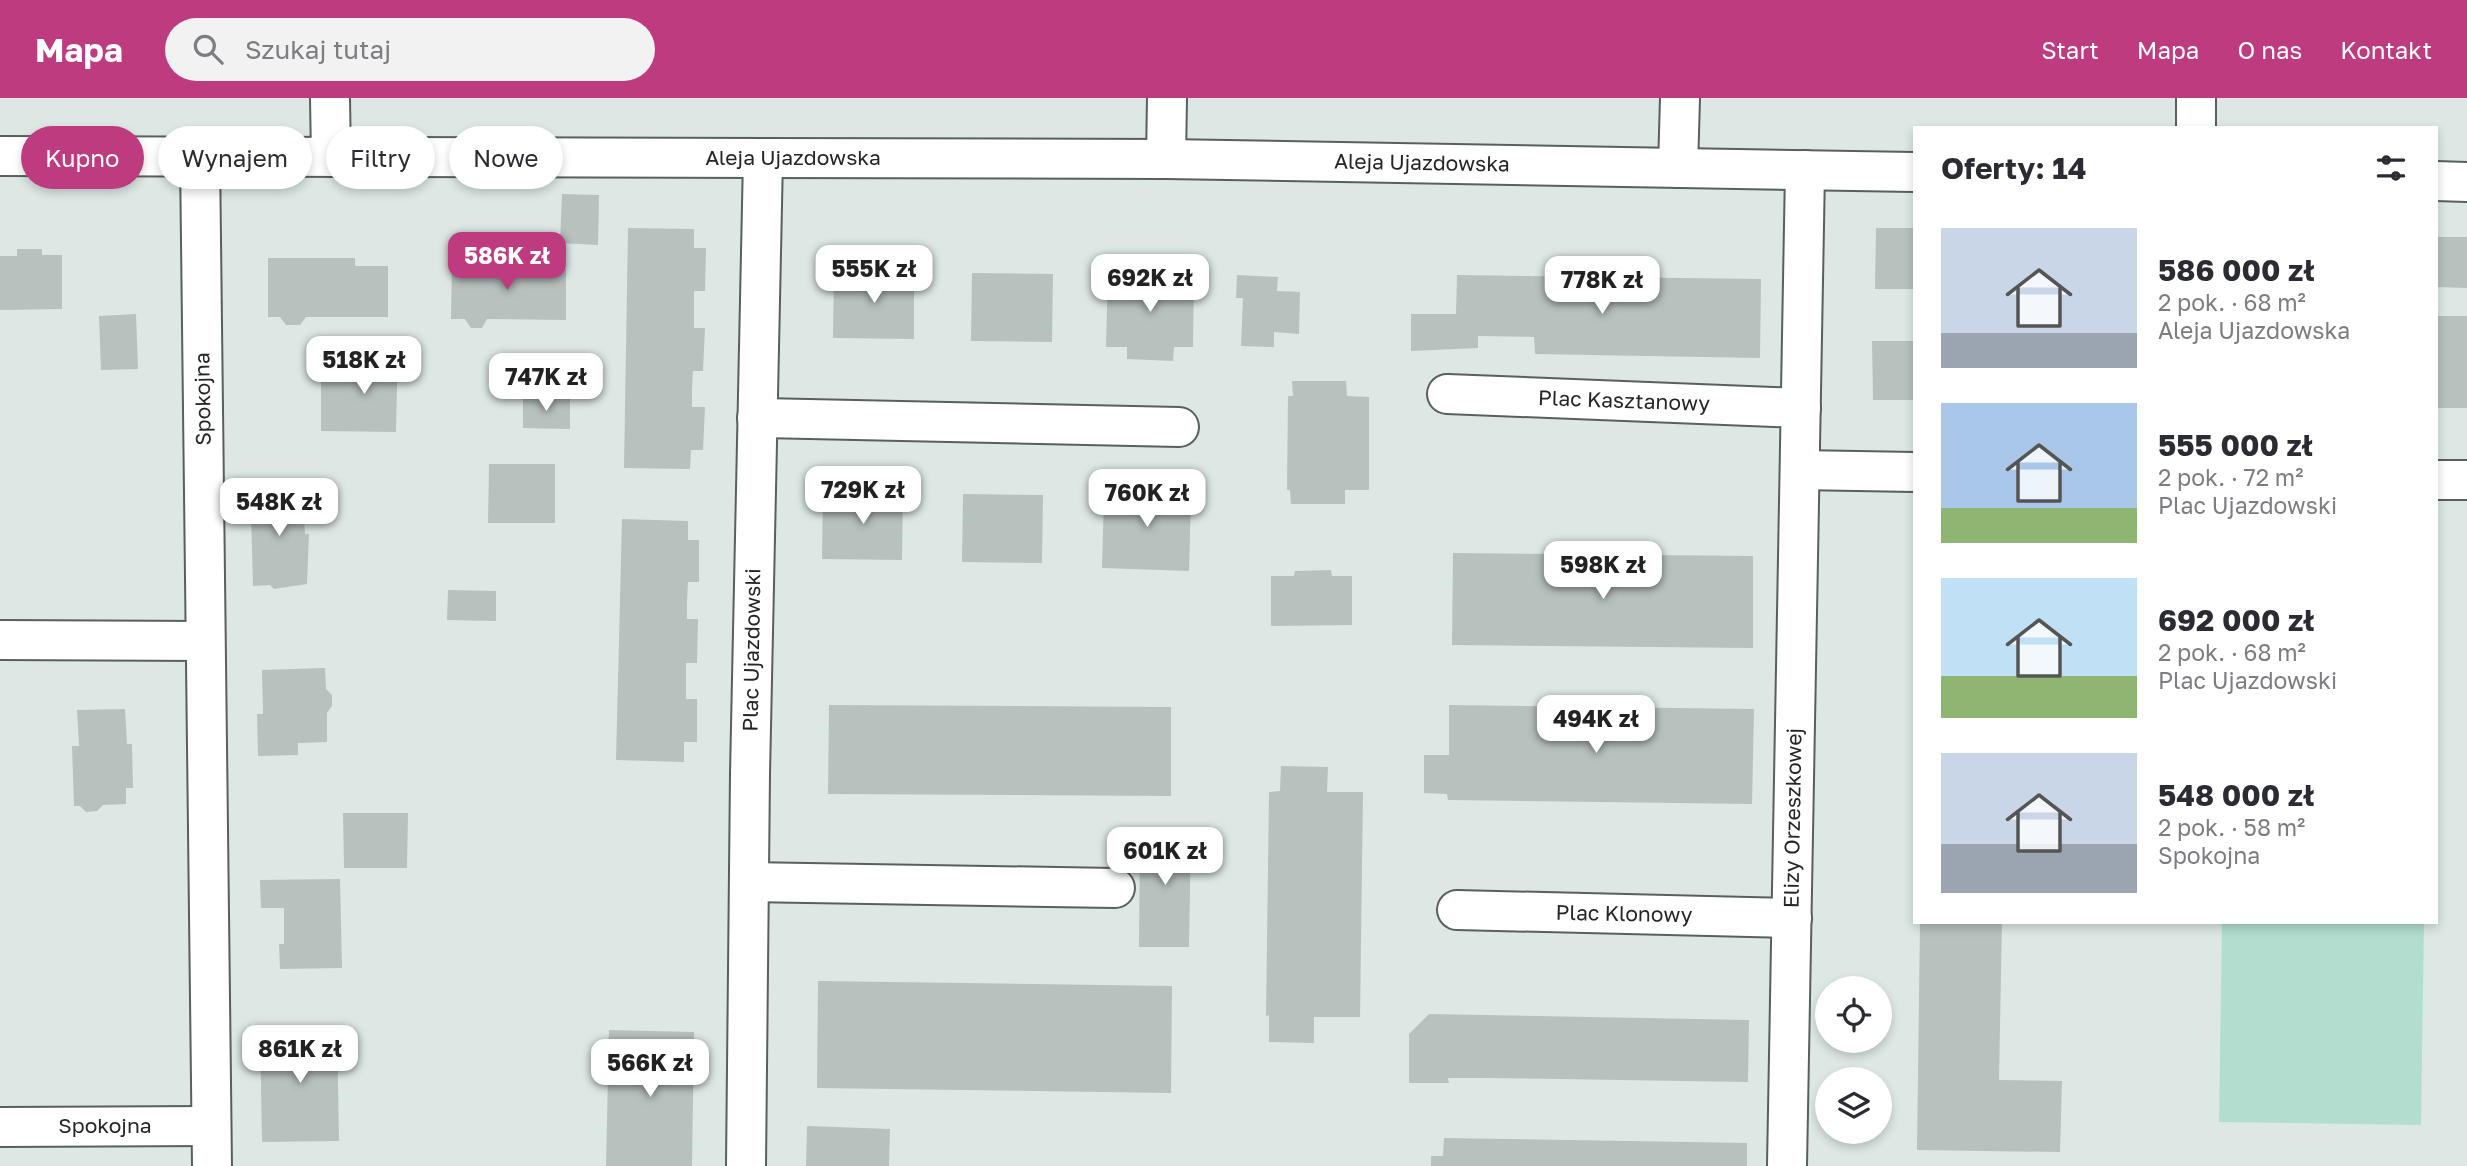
<!DOCTYPE html>
<html lang="pl">
<head>
<meta charset="utf-8">
<style>
  body { margin:0; font-family:"Golos Text",sans-serif; background:#f2f2f3; color:#2b2b33; height:100vh; display:flex; flex-direction:column; font-size:26px; white-space:nowrap }
  * { box-sizing:border-box; margin:0 }
  p { font-size:23px; color:#7c7c81 }
  .icon { flex:none; width:38px; height:38px; fill:none; stroke:currentColor; stroke-width:2; stroke-linecap:round; stroke-linejoin:round }
  .map { position:relative; flex:1; overflow:hidden }
  .details { position:absolute; left:1913px; top:28px; width:525px; height:798px; display:flex; flex-direction:column; background:#fff; border-radius:0px; box-shadow:0 4px 10px #0003 }
  .details>* { flex:none }
  .banner { position:absolute; left:21px; top:28px; width:665px; height:63px; display:flex; gap:14px }
  .controls { position:absolute; left:1815px; top:878px; display:grid; gap:14px }
  .controls a { display:grid; place-items:center; width:77px; height:77px; border-radius:50%; background:#fff; box-shadow:0 4px 10px #0003; font-size:35px }
  .price { position:absolute; translate:-50% -60px; padding:0 16px; border-radius:14px; background:#fff; color:#222; font-size:23px; line-height:46px; filter:drop-shadow(0 2px 4px #0008) }
  .price::after { content:''; position:absolute; left:50%; top:42px; width:21px; height:16px; margin-left:-10px; background:inherit; clip-path:polygon(0 0,100% 0,50% 100%) }
  .price.selected { background:#bf3b80; color:#fff }
  ul { padding:0; list-style:none }
  li { display:flex; align-items:center; gap:21px; height:175px; padding:0 28px }
  li span { display:grid; place-items:center; flex:none; width:196px; height:140px; border-radius:0px; color:#555 }
  li>.icon { margin-inline-start:auto }
  span .icon { width:84px; height:84px; fill:#fffc; stroke-width:1 }
  li b { font-size:30px }
  h2 { display:flex; justify-content:space-between; align-items:center; height:84px; padding:0 28px; font-size:30px }
  .pill { padding:0 24px; border-radius:32px; background:#fff; box-shadow:0 4px 10px #0003; font-size:24px; line-height:63px }
  .pill.selected { background:#bf3b80; color:#fff }
  header { display:flex; align-items:center; gap:42px; box-sizing:border-box; height:98px; padding:0 35px; background:#bf3b80; color:#fff }
  header strong { font-size:33px }
  nav { display:flex; gap:38px; margin-inline-start:auto; font-size:24px }
  .search { width:490px; height:63px; background:#f2f2f3; display:flex; align-items:center; gap:18px; box-sizing:border-box; padding:0 24px; border-radius:38px; color:#7c7c81; font-size:26px }
  .map>svg:first-child { display:block }
  .green { fill:#b3decf }
  .building { fill:#b7c1bd }
  .lines { fill:none; stroke-linecap:round; stroke-linejoin:round }
  .minor-casing { stroke:#57605c; stroke-width:42 }
  .minor { stroke:#fff; stroke-width:38 }
  .labels { text-anchor:middle; stroke-width:5; stroke-linejoin:round; paint-order:stroke }
  .street-label { font-size:21px; fill:#232625; stroke:#fff }
</style>
</head>
<body>
<header>
<strong>Mapa</strong>
<div class="search"><svg class="icon" aria-label="search" viewBox="0 0 24 24"><circle cx="10" cy="10" r="6"/><path d="M15 15l6 6"/></svg>Szukaj tutaj</div>
<nav><a>Start</a><a>Mapa</a><a>O nas</a><a>Kontakt</a></nav>
</header>
<div class="map">
<svg width="2467" height="1068" viewBox="0 0 2467 1068">
  <rect width="100%" height="100%" fill="#dde8e4"/>
  <path class="green" d="M2222,824H2424L2421,1027L2219,1024Z"/>
  <g class="building">
    <path d="M562,96L599,97L598,147L560,145Z"/>
    <path d="M628,130L694,131V150H706L705,193H694V230H705L703,273H693L692,291V309H705L703,352H691L690,371L624,370Z"/>
    <path d="M1876,130H1914V191H1875Z"/>
    <path d="M2436,139H2467V190L2436,189Z"/>
    <path d="M17,151H42V157H62V211L0,212V158H17Z"/>
    <path d="M268,160H355V168H388V219H306L300,227H286L280,219H268Z"/>
    <path d="M452,162L537,163V170L566,171V222L487,221L482,230H471L465,221H451Z"/>
    <path d="M834,172L914,173V241L833,240Z"/>
    <path d="M1108,174L1194,177L1193,249H1174L1173,263L1127,261V249H1106Z"/>
    <path d="M972,175L1053,176L1052,244L971,243Z"/>
    <path d="M1237,177L1278,179L1277,193L1300,194L1299,236L1274,234V249L1241,248L1243,200H1236Z"/>
    <path d="M1457,177L1761,181L1760,260L1535,256L1534,239L1478,238V250L1411,253V216H1456Z"/>
    <path d="M136,216L138,271L101,272L99,218Z"/>
    <rect x="2436" y="218" width="31" height="92"/>
    <path d="M377,243H398L396,334L321,333V283H359V262H377Z"/>
    <path d="M1872,243H1914V302H1873Z"/>
    <path d="M1292,283H1346L1347,298L1369,299V392H1345V406H1291L1290,392H1287L1288,298H1293Z"/>
    <path d="M523,299L570,300V331L523,330Z"/>
    <path d="M489,366H555V425H488Z"/>
    <path d="M1123,385L1169,386V398L1191,399L1189,473L1102,470L1104,398L1123,399Z"/>
    <path d="M255,389H302L305,436H309L307,486L274,491L270,487L253,488L251,416L256,415Z"/>
    <path d="M823,393L903,394L902,462L822,461Z"/>
    <path d="M963,396L1043,397L1042,465L962,464Z"/>
    <path d="M622,421L688,423V442H699V484H688L687,503V521H698L697,565H686V601H697V644H684V664L616,662Z"/>
    <path d="M1453,455L1753,458V550L1452,547Z"/>
    <path d="M1331,472L1332,478H1352V527L1271,528V478H1294L1295,473Z"/>
    <path d="M448,492L496,493V523L447,522Z"/>
    <path d="M325,570L326,591L332,597V608L327,615V644L298,645V657L258,658L257,616H263L262,572Z"/>
    <path d="M829,607L1171,609V698L828,696Z"/>
    <path d="M1449,607L1754,611L1752,706L1448,702L1447,696L1424,695V657H1449Z"/>
    <path d="M125,611L127,646H132L133,690H126V706L103,707L97,713L86,714L80,708H74L72,648H79L77,612Z"/>
    <path d="M1281,668L1328,669L1327,694H1363L1360,919H1314V945L1269,944V917L1266,918L1269,694L1280,693Z"/>
    <path d="M343,715H408L407,770H344Z"/>
    <path d="M1140,730H1191L1189,849H1139Z"/>
    <path d="M340,781L342,870L280,871L279,846H284V810H261L260,782Z"/>
    <path d="M1920,824H2002L1999,982L2062,983L2060,1054L1917,1052Z"/>
    <path d="M818,883L1172,888L1171,995L817,990Z"/>
    <path d="M1429,916L1749,922L1748,984L1485,980H1448L1449,985H1409V936Z"/>
    <path d="M337,930L339,1043L262,1044L260,932Z"/>
    <path d="M609,932L694,934L692,1068H606Z"/>
    <path d="M807,1028L890,1031L889,1068H806Z"/>
    <path d="M1444,1040L1747,1045V1068H1431V1058H1443Z"/>
  </g>
  <g class="lines">
    <g class="minor-casing">
      <g id="minor">
        <path d="M330,0L331,59"/>
        <path d="M2196,30V0"/>
        <path d="M0,58L1166,61L1914,74"/>
        <path d="M200,58L212,1068"/>
        <path d="M1166,61L1167,0"/>
        <path d="M1678,70L1680,0"/>
        <path d="M2436,83L2467,84"/>
        <path d="M1447,296L1801,310"/>
        <path d="M757,320L1179,329"/>
        <path d="M1800,372L1914,374"/>
        <path d="M2436,382H2467"/>
        <path d="M0,542L205,543"/>
        <path d="M749,784L1115,790"/>
        <path d="M1457,812L1792,820"/>
        <path d="M0,1029L211,1028"/>
        <path d="M746,1068L750,676L763,60"/>
        <path d="M1787,1068L1805,72"/>
      </g>
    </g>
    <use href="#minor" class="minor"/>
  </g>
  <g class="labels">
    <g class="street-label">
      <text x="793" y="67">Aleja Ujazdowska</text>
      <text transform="translate(1422 65) rotate(1)" y="7">Aleja Ujazdowska</text>
      <text transform="translate(203 301) rotate(-91)" y="7">Spokojna</text>
      <text transform="translate(1624 303) rotate(2)" y="7">Plac Kasztanowy</text>
      <text transform="translate(752 552) rotate(-89)" y="7">Plac Ujazdowski</text>
      <text transform="translate(1793 720) rotate(-89)" y="7">Elizy Orzeszkowej</text>
      <text transform="translate(1624 816) rotate(1)" y="7">Plac Klonowy</text>
      <text x="105" y="1035">Spokojna</text>
    </g>
  </g>
</svg>
<div class="controls">
<a><svg class="icon" aria-label="locate" viewBox="0 0 24 24"><circle cx="12" cy="12" r="6"/><path d="M12 2v4M12 18v4M2 12h4M18 12h4"/></svg></a>
<a><svg class="icon" aria-label="layers" viewBox="0 0 24 24"><path d="M12 4l9 5-9 5-9-5zM3 14l9 5 9-5"/></svg></a>
</div>
<b class="price selected" style="left:507px;top:194px">586K zł</b>
<b class="price" style="left:874px;top:207px">555K zł</b>
<b class="price" style="left:1150px;top:216px">692K zł</b>
<b class="price" style="left:1602px;top:218px">778K zł</b>
<b class="price" style="left:364px;top:298px">518K zł</b>
<b class="price" style="left:546px;top:315px">747K zł</b>
<b class="price" style="left:863px;top:428px">729K zł</b>
<b class="price" style="left:1147px;top:431px">760K zł</b>
<b class="price" style="left:279px;top:440px">548K zł</b>
<b class="price" style="left:1603px;top:503px">598K zł</b>
<b class="price" style="left:1596px;top:657px">494K zł</b>
<b class="price" style="left:1165px;top:789px">601K zł</b>
<b class="price" style="left:300px;top:987px">861K zł</b>
<b class="price" style="left:650px;top:1001px">566K zł</b>
<div class="banner">
<a class="pill selected">Kupno</a>
<a class="pill">Wynajem</a>
<a class="pill">Filtry</a>
<a class="pill">Nowe</a>
</div>
<section class="details">
<h2>Oferty: 14<svg class="icon" aria-label="filters" viewBox="0 0 24 24"><path d="M4 7h16M4 17h16"/><circle cx="9" cy="7" r="2"/><circle cx="15" cy="17" r="2"/></svg></h2>
<ul>
<li><span style="background:linear-gradient(#c9d6e8 75%,#9aa5b1 0)"><svg class="icon" aria-label="home" viewBox="0 0 24 24"><path d="M3 11l9-7 9 7M6 9v11h12V9"/></svg></span><div><b>586 000 zł</b><p>2 pok. · 68 m²</p><p>Aleja Ujazdowska</p></div></li>
<li><span style="background:linear-gradient(#a9c7e8 75%,#8fb573 0)"><svg class="icon" aria-label="home" viewBox="0 0 24 24"><path d="M3 11l9-7 9 7M6 9v11h12V9"/></svg></span><div><b>555 000 zł</b><p>2 pok. · 72 m²</p><p>Plac Ujazdowski</p></div></li>
<li><span style="background:linear-gradient(#bfe0f5 70%,#8fb573 0)"><svg class="icon" aria-label="home" viewBox="0 0 24 24"><path d="M3 11l9-7 9 7M6 9v11h12V9"/></svg></span><div><b>692 000 zł</b><p>2 pok. · 68 m²</p><p>Plac Ujazdowski</p></div></li>
<li><span style="background:linear-gradient(#c9d6e8 65%,#9aa5b1 0)"><svg class="icon" aria-label="home" viewBox="0 0 24 24"><path d="M3 11l9-7 9 7M6 9v11h12V9"/></svg></span><div><b>548 000 zł</b><p>2 pok. · 58 m²</p><p>Spokojna</p></div></li>
</ul>
</section>
</div>
</body>
</html>
